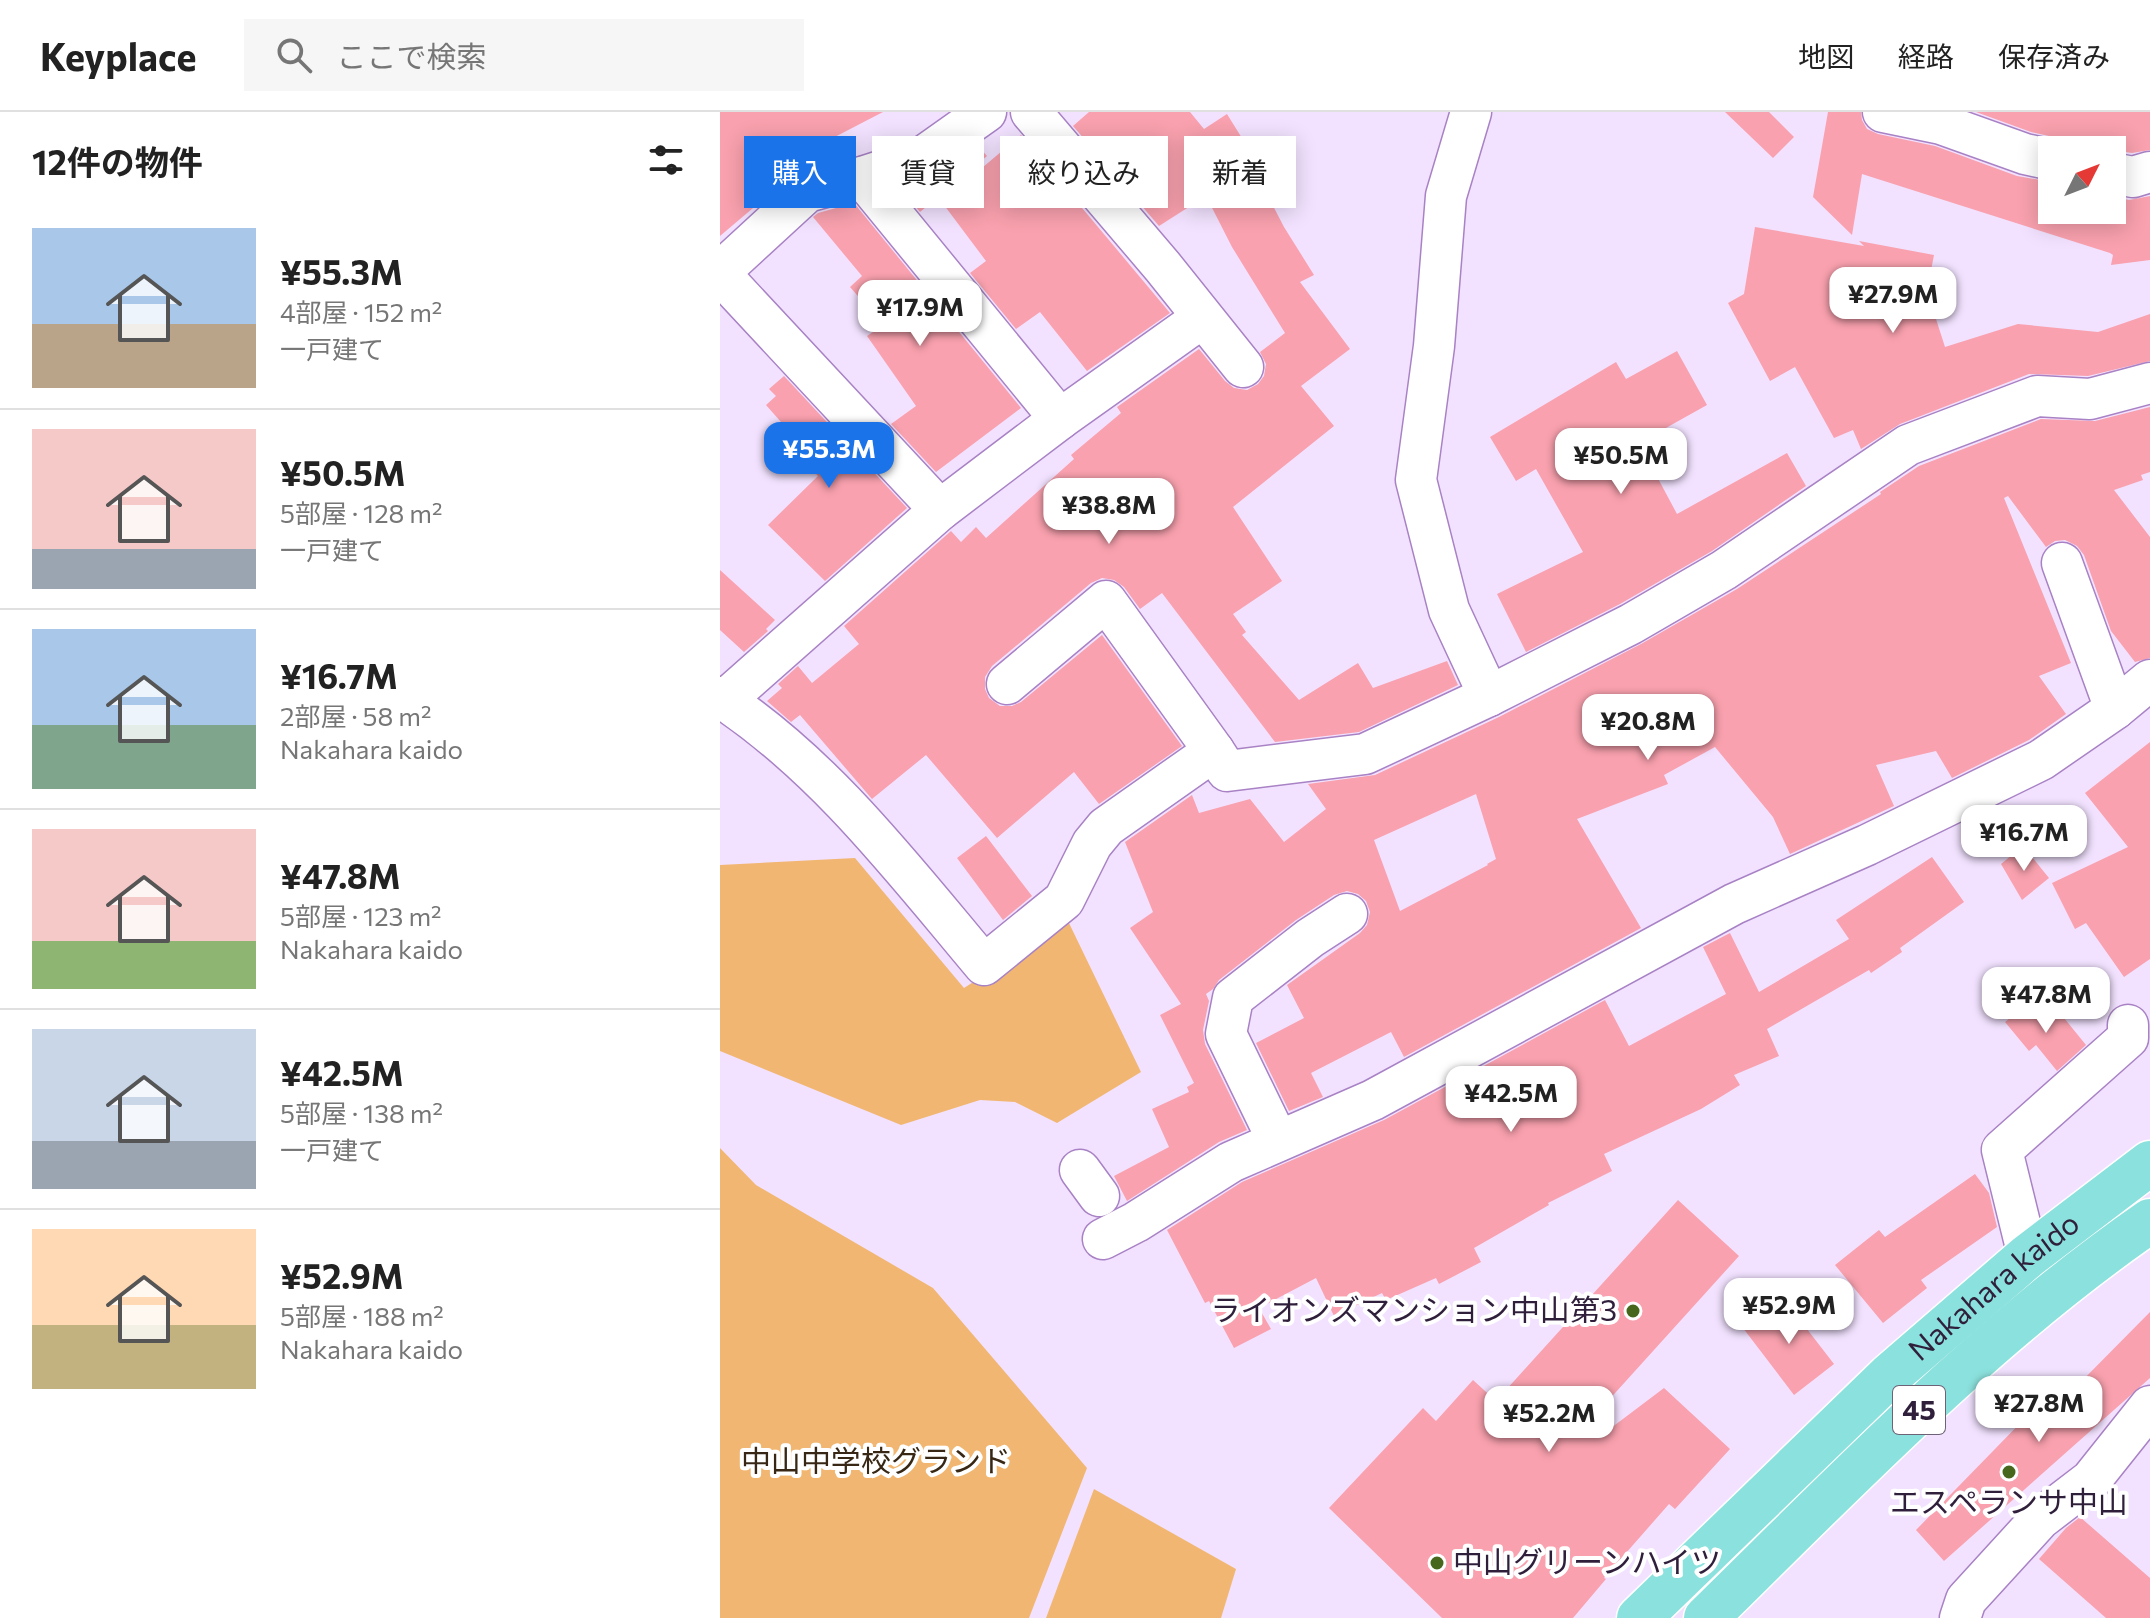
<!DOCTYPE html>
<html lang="ja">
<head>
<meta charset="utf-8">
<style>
  body { margin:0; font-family:Commissioner,"Noto Sans JP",sans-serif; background:#f6f6f6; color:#222; height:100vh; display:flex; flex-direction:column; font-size:30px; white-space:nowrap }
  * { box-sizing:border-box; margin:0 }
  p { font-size:26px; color:#767676 }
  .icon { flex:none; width:44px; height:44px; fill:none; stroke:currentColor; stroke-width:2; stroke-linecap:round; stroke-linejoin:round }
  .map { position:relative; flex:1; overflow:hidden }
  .drawer { display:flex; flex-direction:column; background:#fff; width:720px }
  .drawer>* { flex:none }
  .banner { position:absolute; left:24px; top:24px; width:760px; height:72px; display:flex; gap:16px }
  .needle { width:52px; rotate:48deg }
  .tools { position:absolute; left:1318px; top:24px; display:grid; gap:16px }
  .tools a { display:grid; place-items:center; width:88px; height:88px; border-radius:0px; background:#fff; box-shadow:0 4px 20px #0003; font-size:40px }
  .price { position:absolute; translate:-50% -68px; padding:0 18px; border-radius:16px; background:#fff; color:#222; font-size:26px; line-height:52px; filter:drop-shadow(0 2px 4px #0008) }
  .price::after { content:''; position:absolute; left:50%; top:48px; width:24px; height:18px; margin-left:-12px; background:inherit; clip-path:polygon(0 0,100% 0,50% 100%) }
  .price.selected { background:#1a73e8; color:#fff }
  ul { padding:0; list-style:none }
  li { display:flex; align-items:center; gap:24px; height:200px; padding:0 32px }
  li+li { border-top:2px solid #e0e0e0 }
  li span { display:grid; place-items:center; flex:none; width:224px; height:160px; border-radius:0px; color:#555 }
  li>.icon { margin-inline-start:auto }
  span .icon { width:96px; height:96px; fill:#fffc; stroke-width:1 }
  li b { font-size:34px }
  h2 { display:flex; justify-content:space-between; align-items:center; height:96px; padding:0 32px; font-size:34px }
  .tag { padding:0 28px; border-radius:0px; background:#fff; box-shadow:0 4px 20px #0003; font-size:28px; line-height:72px }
  .tag.selected { background:#1a73e8; color:#fff }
  header { display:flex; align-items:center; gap:48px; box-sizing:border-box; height:112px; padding:0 40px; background:#fff; border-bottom:2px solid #e0e0e0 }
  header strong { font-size:38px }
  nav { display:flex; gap:44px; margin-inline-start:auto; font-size:28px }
  .search { width:560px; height:72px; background:#f6f6f6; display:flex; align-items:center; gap:20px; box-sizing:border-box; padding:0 28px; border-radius:0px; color:#767676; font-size:30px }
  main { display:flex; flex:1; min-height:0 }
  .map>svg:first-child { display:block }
  .green { fill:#f1b772 }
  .building { fill:#f9a1ae; fill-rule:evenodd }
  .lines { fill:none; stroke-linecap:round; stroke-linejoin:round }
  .minor-casing { stroke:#a882c5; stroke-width:43 }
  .major-casing { stroke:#fff; stroke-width:47 }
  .minor { stroke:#fff; stroke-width:40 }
  .major { stroke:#8be1dd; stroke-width:44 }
  .poi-dot { fill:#47671c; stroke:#fff; stroke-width:3 }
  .labels { text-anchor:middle; stroke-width:8; stroke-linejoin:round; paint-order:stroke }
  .shield { fill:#fff; stroke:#6d6276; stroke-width:2 }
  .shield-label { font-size:28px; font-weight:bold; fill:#2f1f3b }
  .street-label { font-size:30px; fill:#2f1f3b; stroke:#fff }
  .poi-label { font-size:30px; fill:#2f1f3b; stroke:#fff; text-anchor:end }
  .park-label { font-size:30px; fill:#372714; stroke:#fff }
</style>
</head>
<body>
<header>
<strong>Keyplace</strong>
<div class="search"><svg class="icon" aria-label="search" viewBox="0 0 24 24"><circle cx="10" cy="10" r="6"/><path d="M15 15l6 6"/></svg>ここで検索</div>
<nav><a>地図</a><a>経路</a><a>保存済み</a></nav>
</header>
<main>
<section class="drawer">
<h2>12件の物件<svg class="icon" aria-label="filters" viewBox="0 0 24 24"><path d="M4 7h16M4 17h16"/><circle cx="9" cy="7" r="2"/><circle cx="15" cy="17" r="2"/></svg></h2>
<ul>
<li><span style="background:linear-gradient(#a9c7e8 60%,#b9a48a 0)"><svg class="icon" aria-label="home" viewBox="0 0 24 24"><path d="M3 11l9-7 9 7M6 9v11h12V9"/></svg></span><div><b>¥55.3M</b><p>4部屋 · 152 m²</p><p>一戸建て</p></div></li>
<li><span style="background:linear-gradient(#f6c9c9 75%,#9aa5b1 0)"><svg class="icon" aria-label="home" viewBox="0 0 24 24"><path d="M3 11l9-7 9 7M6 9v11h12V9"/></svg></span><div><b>¥50.5M</b><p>5部屋 · 128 m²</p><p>一戸建て</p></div></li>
<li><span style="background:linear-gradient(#a9c7e8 60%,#7fa58c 0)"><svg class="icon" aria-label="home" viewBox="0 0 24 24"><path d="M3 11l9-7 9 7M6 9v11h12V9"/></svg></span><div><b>¥16.7M</b><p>2部屋 · 58 m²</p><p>Nakahara kaido</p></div></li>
<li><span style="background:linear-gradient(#f6c9c9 70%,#8fb573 0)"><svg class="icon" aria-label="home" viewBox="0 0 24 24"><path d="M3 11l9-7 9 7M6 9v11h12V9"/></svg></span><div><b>¥47.8M</b><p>5部屋 · 123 m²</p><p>Nakahara kaido</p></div></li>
<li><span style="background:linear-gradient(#c9d6e8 70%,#9aa5b1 0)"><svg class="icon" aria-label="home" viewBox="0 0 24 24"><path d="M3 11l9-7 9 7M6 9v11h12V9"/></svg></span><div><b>¥42.5M</b><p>5部屋 · 138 m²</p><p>一戸建て</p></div></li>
<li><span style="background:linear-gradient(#ffd9b3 60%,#c2b280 0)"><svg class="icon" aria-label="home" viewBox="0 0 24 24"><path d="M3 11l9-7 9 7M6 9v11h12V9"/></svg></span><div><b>¥52.9M</b><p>5部屋 · 188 m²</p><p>Nakahara kaido</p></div></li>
</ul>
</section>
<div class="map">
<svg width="1430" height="1506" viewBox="0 0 1430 1506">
  <rect width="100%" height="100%" fill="#f2e2ff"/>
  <g class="green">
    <path d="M135,746L244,876L348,809L421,960L337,1011L295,990L260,988L181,1013L0,939V753Z"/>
    <path d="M0,1036L36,1073L213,1176L367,1356L309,1506H0Z"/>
    <path d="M374,1377L516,1457L501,1506H326Z"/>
  </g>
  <g class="building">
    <path d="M0,0H163L109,28L119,47L72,63L0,124Z"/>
    <path d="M369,0H470L484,17L507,2L538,52L533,55L564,115L594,163L580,170L630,237L581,274L614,314L513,395L562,469L513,502L526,520L522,523L579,588L638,551L653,576L727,549L738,573L639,620L555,630L442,481L420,497L404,475L394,468L382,466L371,471L272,554L265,565V577L269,586L280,594H292L301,590L382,523L462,634L379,692L354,660L277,726L206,643L152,687L80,603L71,610L47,589L62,576L58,572L78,554L92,571L139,532L124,514L231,419L241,430L256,415L266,426L354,347L351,343L401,301L397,295L479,237L505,269L514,276L527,278L538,272L544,264L546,252L540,240L565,221L512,135L486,84L439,114L353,14Z"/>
    <path d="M1005,0H1049L1074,25L1053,46Z"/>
    <path d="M1108,0H1141L1142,8L1147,17L1158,22L1215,34L1297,64L1332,70V98H1392V84L1409,88L1430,84V148L1391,153L1393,143L1390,141L1142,62L1132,123L1093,85Z"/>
    <path d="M1256,0H1430V38L1412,41L1392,38H1352L1347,31L1338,26L1311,20Z"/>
    <path d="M301,23L450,201L367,259L320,200L296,217L250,161L266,149L218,85L200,100L181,77L214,65L258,34L267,44L253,56L256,61Z"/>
    <path d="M134,91L301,296L216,360L171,312L196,294L147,224L163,213L130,175L142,164L93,105L98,101Z"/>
    <path d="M1035,115L1144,134L1139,129L1214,143L1207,179L1225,235L1298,212L1378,220L1430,202V249L1368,264L1309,262L1180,312L1141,337L1133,318L1114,326L1075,255L1050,269L1008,191L1024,182Z"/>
    <path d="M957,239L987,293L919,331L957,402L1067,341L1086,374L992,439L900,492L806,540L777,482L863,440L816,357L796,369L770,325L896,250L906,267Z"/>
    <path d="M64,264L187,396L105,469L48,413L98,364L70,332L76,327L46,293L56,284L49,277Z"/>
    <path d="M1430,295V360L1421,363L1423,368L1394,378L1430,425V546L1415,550L1391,519L1364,443L1357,434L1345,428L1335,429L1326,435L1288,384L1284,386L1351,551L1319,564L1346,602L1309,628L1232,666L1216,639L1156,653L1174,694L1070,742L1053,705L995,635L944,663L948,672L857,707L921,816L684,945L671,920L591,961L603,985L569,999L536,931L584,906L567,873L640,821L647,813L650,800L646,789L638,782L627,779L614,783L576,808L499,868L493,877L486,882L489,889L483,918L485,932L527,1018L499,1030L407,1089L394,1064L449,1035L432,997L469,980L467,975L474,971L440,903L461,892L410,816L433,800L405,730L472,683L479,701L530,687L564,730L606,697L588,672L655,663L779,605L921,532L1017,477L1161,382L1160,380L1199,354L1321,307L1375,309ZM756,682L776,747L767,752L768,753L680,799L654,728Z"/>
    <path d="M0,458L55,508L46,517L48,519L24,540L0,518Z"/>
    <path d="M1430,630V847L1404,865L1366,811L1355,817L1332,771L1408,735L1365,681Z"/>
    <path d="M266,724L312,784L283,808L237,746Z"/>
    <path d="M1303,734L1329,766L1302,788L1281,752Z"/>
    <path d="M1212,745L1244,790L1180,836L1182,840L1151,861L1149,858L1047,917L1059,944L1014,963L1020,973L981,997L884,1042L892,1059L828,1091L829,1093L754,1136L761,1150L719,1172L716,1166L666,1188L662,1181L614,1204L596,1166L539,1196L551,1217L514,1236L489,1189L485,1191L447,1118L522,1070L664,1008L885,888L909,934L1006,882L983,835L1010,821L1039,880L1129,827L1116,808Z"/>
    <path d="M1310,890L1327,911L1340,901L1366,933L1337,959L1316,933L1309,939L1285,910Z"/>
    <path d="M1255,1062L1269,1081L1277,1115L1201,1168L1207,1176L1163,1211L1115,1153L1159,1118L1165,1125Z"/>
    <path d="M958,1088L1019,1144L877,1301L891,1316L944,1276L1010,1337L955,1397L949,1392L884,1466L886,1467L853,1506H722L609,1396L703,1296L716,1309L753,1268L776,1289Z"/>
    <path d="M1063,1186L1114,1252L1074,1283L1023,1216Z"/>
    <path d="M1430,1200V1266L1224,1449L1196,1418L1313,1298L1346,1285Z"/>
    <path d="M1360,1405L1430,1466V1506H1386L1319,1447L1346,1416Z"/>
  </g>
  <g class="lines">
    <g class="minor-casing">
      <g id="minor">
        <path d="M311,0L443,155L523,255"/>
        <path d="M751,0L726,84L714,234L696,368L729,498L769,584"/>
        <path d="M1163,0L1221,12L1305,42L1332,48"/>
        <path d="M1392,61L1413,65L1430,60"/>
        <path d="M142,65L201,46L266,0"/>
        <path d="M0,160L87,80L142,65L340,307"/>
        <path d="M0,162L220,398"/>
        <path d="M1342,451L1395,597"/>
        <path d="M0,585C105,654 184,758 264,853L344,788L372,732L386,715L494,639L386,489L287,572"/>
        <path d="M5,588L220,398L340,307L482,206"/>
        <path d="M494,639L507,659L645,642L769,584L911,512L1004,458L1188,333L1317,284L1370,287L1430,271"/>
        <path d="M558,1029L506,922L513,886L590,826L627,802"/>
        <path d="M360,1058L379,1084"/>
        <path d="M383,1127L416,1110L511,1050L653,988L1014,792L1147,733L1321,648L1395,597L1430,568"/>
        <path d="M1308,1144L1282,1038L1408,926V913"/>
        <path d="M1240,1506L1246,1488L1320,1407L1371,1368L1430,1294"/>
      </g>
    </g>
    <g class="major-casing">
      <g id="major">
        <path id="s1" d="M919,1506L1169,1264L1308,1144L1430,1051"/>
        <path d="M986,1506C1128,1367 1266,1222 1430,1109"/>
      </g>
    </g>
    <use href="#minor" class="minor"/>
    <use href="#major" class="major"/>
  </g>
  <g class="poi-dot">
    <circle cx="913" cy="1199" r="8"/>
    <circle cx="1289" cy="1360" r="8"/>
    <circle cx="717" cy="1451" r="8"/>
  </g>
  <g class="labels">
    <rect class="shield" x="1173" y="1274" width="52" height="48" rx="6"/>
    <g class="shield-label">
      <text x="1199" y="1308">45</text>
    </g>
    <g class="street-label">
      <text dy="10" stroke="none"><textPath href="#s1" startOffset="486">Nakahara kaido</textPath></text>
    </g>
    <g class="poi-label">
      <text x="897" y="1209">ライオンズマンション中山第3</text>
      <text x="1289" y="1401" text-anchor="middle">エスペランサ中山</text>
      <text x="733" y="1461" text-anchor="start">中山グリーンハイツ</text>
    </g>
    <g class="park-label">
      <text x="156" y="1360">中山中学校グランド</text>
    </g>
  </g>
</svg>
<div class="tools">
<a><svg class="needle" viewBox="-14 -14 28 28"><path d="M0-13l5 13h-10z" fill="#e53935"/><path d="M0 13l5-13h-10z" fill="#767676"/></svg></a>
</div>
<b class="price" style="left:1173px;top:223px">¥27.9M</b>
<b class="price" style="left:200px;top:236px">¥17.9M</b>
<b class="price selected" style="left:109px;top:378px">¥55.3M</b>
<b class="price" style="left:901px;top:384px">¥50.5M</b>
<b class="price" style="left:389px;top:434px">¥38.8M</b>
<b class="price" style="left:928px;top:650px">¥20.8M</b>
<b class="price" style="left:1304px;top:761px">¥16.7M</b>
<b class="price" style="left:1326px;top:923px">¥47.8M</b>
<b class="price" style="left:791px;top:1022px">¥42.5M</b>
<b class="price" style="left:1069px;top:1234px">¥52.9M</b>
<b class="price" style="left:1319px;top:1332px">¥27.8M</b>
<b class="price" style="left:829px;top:1342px">¥52.2M</b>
<div class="banner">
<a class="tag selected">購入</a>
<a class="tag">賃貸</a>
<a class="tag">絞り込み</a>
<a class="tag">新着</a>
</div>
</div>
</main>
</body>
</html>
